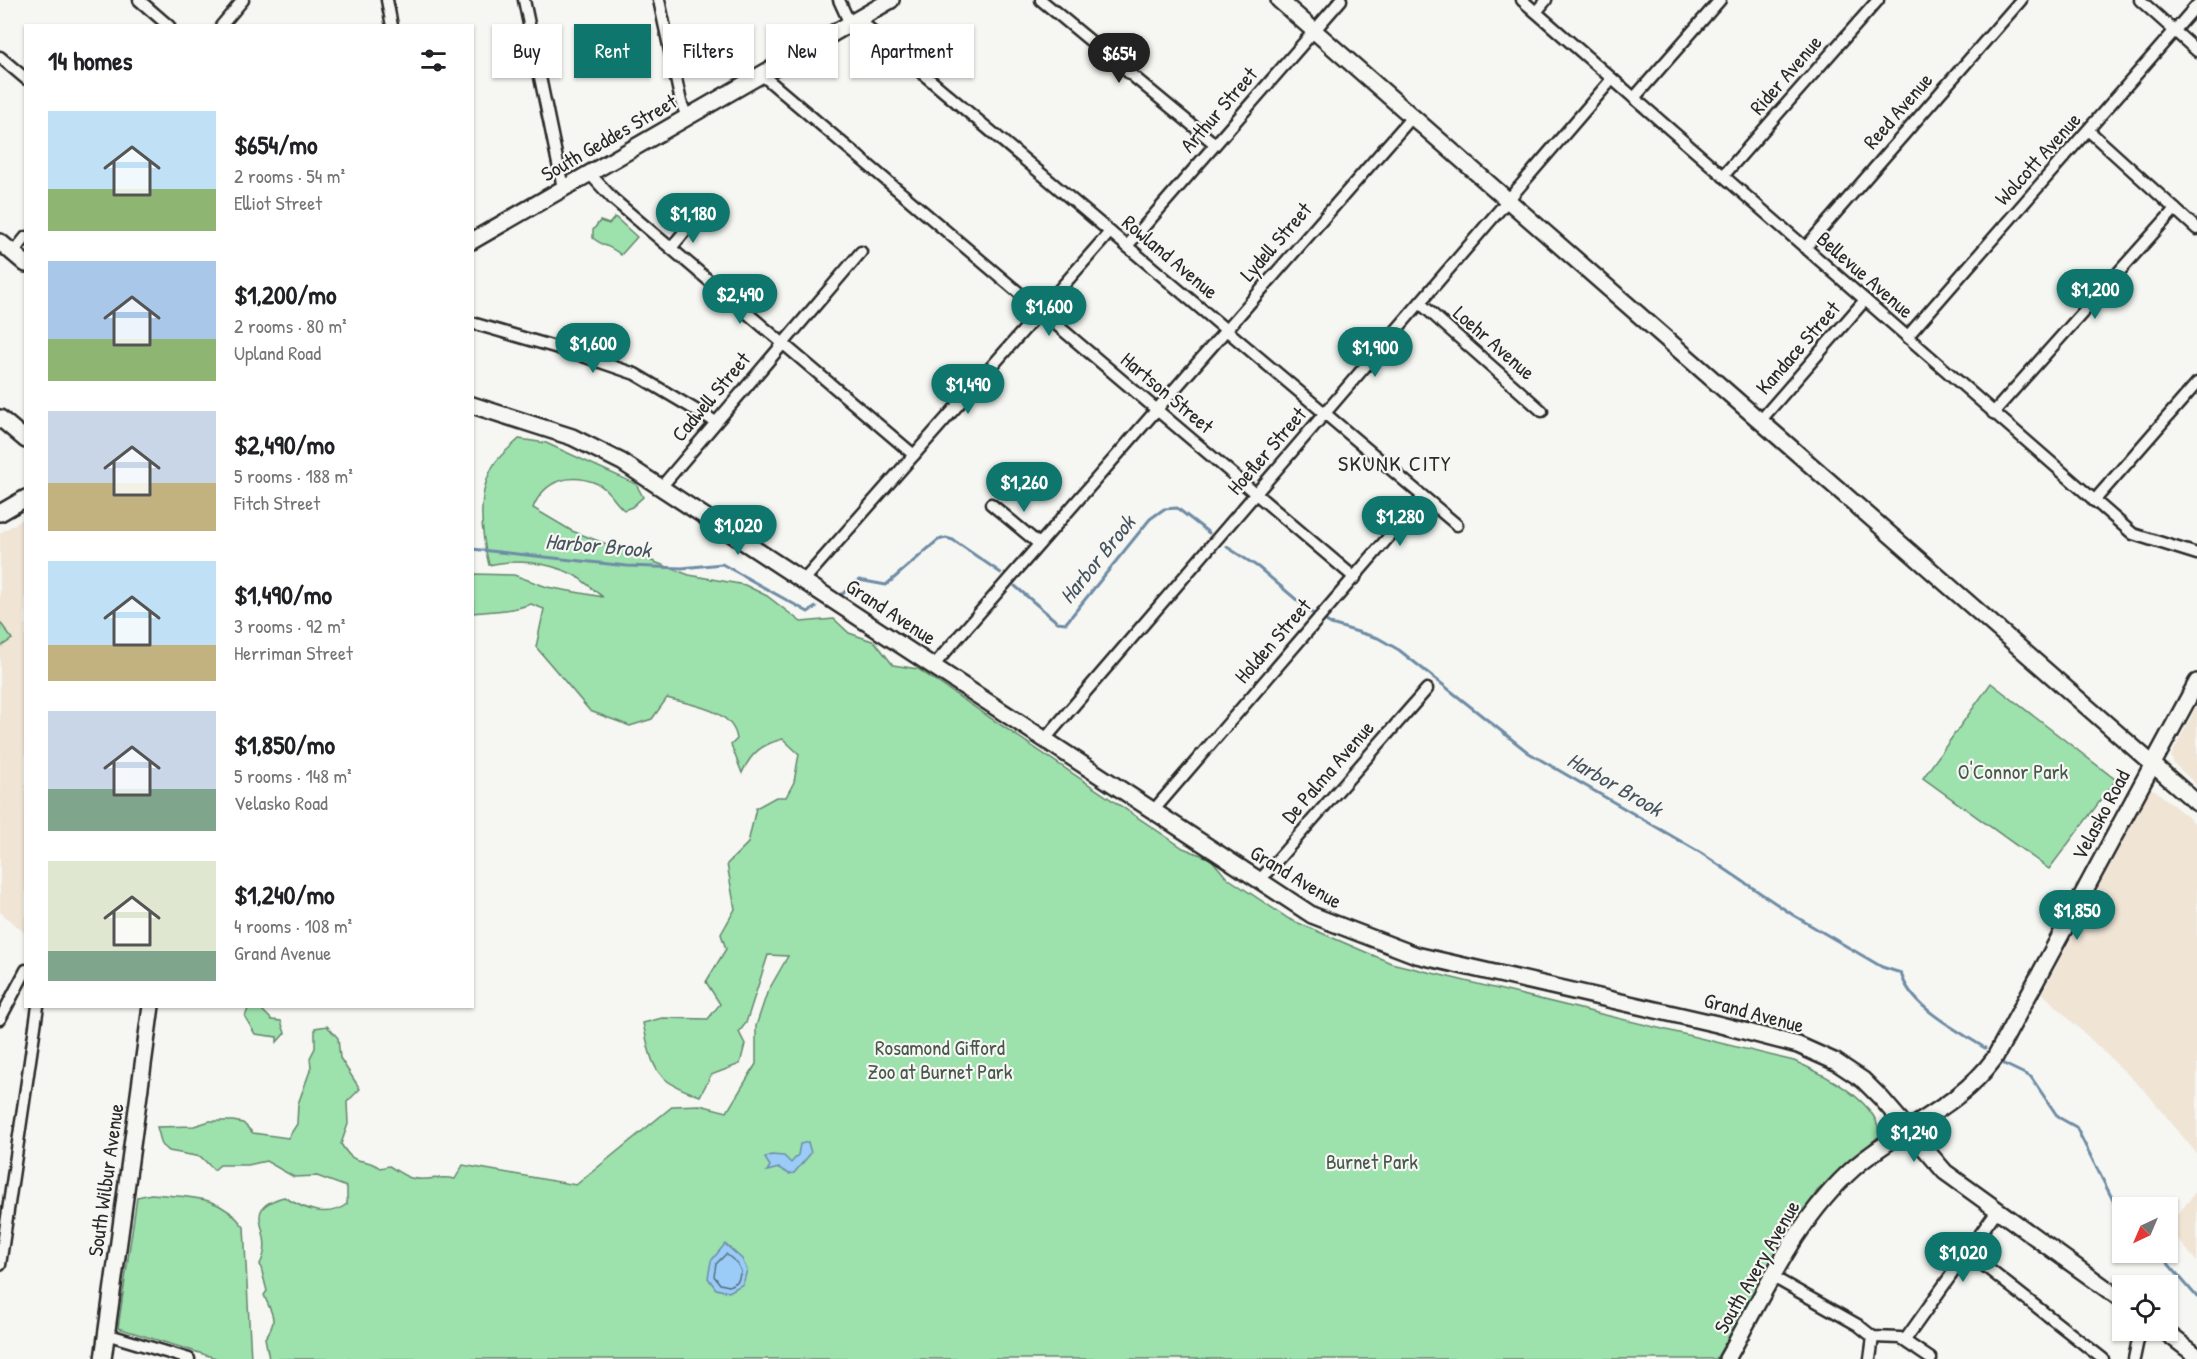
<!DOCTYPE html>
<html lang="en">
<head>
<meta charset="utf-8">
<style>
  body { margin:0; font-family:"Patrick Hand",sans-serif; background:#f2f2f2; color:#202124; height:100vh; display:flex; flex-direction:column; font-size:22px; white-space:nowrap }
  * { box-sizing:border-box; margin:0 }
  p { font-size:20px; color:#757577 }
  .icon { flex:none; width:33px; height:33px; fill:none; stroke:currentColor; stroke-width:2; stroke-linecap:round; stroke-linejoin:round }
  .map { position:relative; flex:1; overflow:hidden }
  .drawer { position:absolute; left:24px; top:24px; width:450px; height:984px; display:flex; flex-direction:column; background:#fff; border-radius:0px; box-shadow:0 2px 4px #0004 }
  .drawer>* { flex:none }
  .top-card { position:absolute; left:492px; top:24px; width:570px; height:54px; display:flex; gap:12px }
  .needle { width:39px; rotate:224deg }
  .buttons { position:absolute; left:2112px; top:1197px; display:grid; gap:12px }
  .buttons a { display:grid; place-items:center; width:66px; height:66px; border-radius:0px; background:#fff; box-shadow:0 2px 4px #0004; font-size:30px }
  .price { position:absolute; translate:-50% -51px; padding:0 14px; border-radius:21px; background:#0f766e; color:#fff; font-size:20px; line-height:39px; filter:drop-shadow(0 2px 3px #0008) }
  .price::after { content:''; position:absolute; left:50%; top:36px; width:18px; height:14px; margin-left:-9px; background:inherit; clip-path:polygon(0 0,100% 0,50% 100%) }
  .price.selected { background:#222; color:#fff }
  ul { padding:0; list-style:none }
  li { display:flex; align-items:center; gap:18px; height:150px; padding:0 24px }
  li span { display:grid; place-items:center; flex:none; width:168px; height:120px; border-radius:0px; color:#555 }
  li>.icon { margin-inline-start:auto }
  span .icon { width:72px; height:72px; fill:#fffc; stroke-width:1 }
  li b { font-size:26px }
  h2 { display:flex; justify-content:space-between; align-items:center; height:72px; padding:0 24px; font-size:26px }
  .tag { padding:0 21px; border-radius:0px; background:#fff; box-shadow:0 2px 4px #0004; font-size:21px; line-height:54px }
  .tag.selected { background:#0f766e; color:#fff }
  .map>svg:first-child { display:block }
  .built { fill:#f0e4d5 }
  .green { fill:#9de1ad; stroke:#64866c; stroke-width:1.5 }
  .water { fill:#9accf7; stroke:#6e8ca5; stroke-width:1.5 }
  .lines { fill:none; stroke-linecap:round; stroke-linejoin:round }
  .shore { stroke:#576b7d; stroke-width:1.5 }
  .stream { stroke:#6e8ca5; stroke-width:3 }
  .street-casing { stroke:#2b2b2b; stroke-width:15 }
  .secondary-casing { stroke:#2b2b2b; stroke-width:20 }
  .street { stroke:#f6f6f2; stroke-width:10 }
  .secondary { stroke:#f6f6f2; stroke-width:15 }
  .labels { text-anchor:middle; stroke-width:4.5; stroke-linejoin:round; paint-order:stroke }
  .street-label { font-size:21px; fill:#2b2b2b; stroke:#f6f6f2 }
  .park-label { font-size:21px; fill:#48584c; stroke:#f6f6f2 }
  .neighbourhood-label { font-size:22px; letter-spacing:1.5px; fill:#2b2b2b; stroke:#f6f6f2 }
  .water-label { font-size:22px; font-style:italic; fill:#47535e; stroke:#f6f6f2 }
</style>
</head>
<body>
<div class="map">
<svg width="2197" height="1359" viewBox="0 0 2197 1359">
  <rect width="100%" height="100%" fill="#f6f6f2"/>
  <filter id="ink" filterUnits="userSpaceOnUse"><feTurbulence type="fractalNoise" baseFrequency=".0167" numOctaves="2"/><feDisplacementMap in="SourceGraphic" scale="12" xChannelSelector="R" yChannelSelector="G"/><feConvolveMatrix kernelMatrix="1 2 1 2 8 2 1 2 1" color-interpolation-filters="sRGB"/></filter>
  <g filter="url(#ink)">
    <g class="built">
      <path d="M25,518V933L0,912V533Z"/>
      <path d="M2197,705V785L2174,764L2171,756Z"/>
      <path d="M2150,789L2155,790L2197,825V1154L2147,1093L2042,993Z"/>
      <path d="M2197,1190V1262L2168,1227Z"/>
    </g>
    <g class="green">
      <path d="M615,217L637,237L621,255C611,246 602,246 593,238V230L600,221L609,224Z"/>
      <path d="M519,439L546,443L636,484L643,497L632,507L624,510C614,502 609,489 598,484C570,472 544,480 533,508L572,531L689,575L745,585L767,596L801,622L834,619L849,633L875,642L893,665L918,669L1183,848L1211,859L1226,877L1289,919L1391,963L1794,1061C1819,1072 1860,1093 1874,1117C1877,1122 1879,1129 1880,1135L1817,1191L1716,1359H269L265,1338C279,1319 272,1315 264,1295L267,1291L260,1264C278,1231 236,1210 284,1197C304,1209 327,1219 347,1204V1187L317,1176L294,1177L266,1161L248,1165H220L214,1170L201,1157L169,1151L162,1145L157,1127L194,1126L210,1121H233L243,1123L253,1133L288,1138L297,1124L298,1104L311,1068L310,1058L315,1048V1028L327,1026L338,1038L340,1058L360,1089L347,1102L348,1124L341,1144C357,1170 361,1154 380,1168L389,1166C396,1170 404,1176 411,1178C426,1182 440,1175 455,1179L463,1165L576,1185L673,1106L700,1105L727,1112L756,1064V1026L767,993L788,956L768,955L746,1023L739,1032L745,1044L740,1064L711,1075L700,1096C653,1080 653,1069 643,1023L662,1018L708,1019L720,1004L706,982L726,949L721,934L735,909L727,864L748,843L756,808L776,797H786L794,782L799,754L783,739C762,744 751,753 742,773L731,745L737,739C733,709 691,705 667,698L652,719L630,726L590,711L536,647L544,609L531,604C509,612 495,610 473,613V574L514,575L547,587L603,597C593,590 583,579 572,574C548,562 514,559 489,565C481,533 476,492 495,463C501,454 512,446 519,439Z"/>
      <path d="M0,622L12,639L0,647Z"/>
      <path d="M1991,683L2116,780L2049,869L1923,778Z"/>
      <path d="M249,1006L260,1008L272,1020L281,1021L285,1033L277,1042V1037L255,1034L245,1017Z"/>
      <path d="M151,1194C190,1198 218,1193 244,1227L251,1359H219L118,1328L137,1197Z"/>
    </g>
    <g class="water">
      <path d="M808,1142L811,1153L794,1173L789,1174L779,1168L767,1171L770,1166L765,1158L771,1155L784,1156L791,1163L798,1155L800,1144Z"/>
      <path d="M725,1244L742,1259L747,1270L743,1284L729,1292L716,1289L708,1278L711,1261Z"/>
    </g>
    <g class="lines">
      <path class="shore" d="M726,1254L737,1263L741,1271L738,1281L729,1286L720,1284L714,1276L716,1264Z"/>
      <g class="stream">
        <path d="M1227,547L1258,567L1312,613L1331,624L1378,638L1399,650L1529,753L1701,853L1793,915L1882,967L1901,973C1910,1007 1957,1030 1985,1048"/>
        <path d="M472,549L627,566L682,568L722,564L808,612L816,607"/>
        <path d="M1015,586L1057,622L1066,623L1150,519L1164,509L1177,508L1209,533"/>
        <path d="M841,595L859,580L886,585L938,540L946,538L953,540L1001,573"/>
        <path d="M2004,1064L2031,1077L2058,1117L2076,1127L2122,1218"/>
        <path d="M2158,1252L2197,1297"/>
      </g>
      <g class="street-casing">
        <g id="street">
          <path d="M139,0L169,26"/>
          <path d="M387,0L392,26"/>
          <path d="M524,0L563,188"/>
          <path d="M659,0L681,102L687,117"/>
          <path d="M839,0L850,24"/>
          <path d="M1041,0L1215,144"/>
          <path d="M1522,0L2133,534L2197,554"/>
          <path d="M2140,0L2197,51"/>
          <path d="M1536,12L1546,0"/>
          <path d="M858,19L1457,525"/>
          <path d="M221,26L243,0"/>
          <path d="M0,57L26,79"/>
          <path d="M761,74L1355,578"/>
          <path d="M1634,98L1720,0"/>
          <path d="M2089,131L2197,229"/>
          <path d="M589,173L613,199L914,455"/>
          <path d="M1723,176L1878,0"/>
          <path d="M1127,246L1341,0"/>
          <path d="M671,248L693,221"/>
          <path d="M1805,248L2021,0"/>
          <path d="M13,253L26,237"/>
          <path d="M1421,304L1542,411"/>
          <path d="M472,323L565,350L635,374L716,422"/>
          <path d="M1907,337L2197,5"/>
          <path d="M1993,413L2175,209"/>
          <path d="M1760,421L1865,300"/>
          <path d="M662,486L861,252"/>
          <path d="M2094,501L2197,383"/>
          <path d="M991,504L1039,544"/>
          <path d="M804,580L1110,232"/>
          <path d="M934,665L1412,117"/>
          <path d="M1045,739L1612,79"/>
          <path d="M1153,811L1423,497"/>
          <path d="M1259,881L1427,689"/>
          <path d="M0,1019L26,970"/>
          <path d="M1968,1253L2103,1359"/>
          <path d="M0,1265L38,1006"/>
          <path d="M1773,1277L1858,1325L1873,1337L1900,1338L1931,1359"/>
          <path d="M106,1334L189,1359"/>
          <path d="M1905,1340L1998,1209"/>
          <path d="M1870,1359L1873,1337"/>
          <path d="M2134,1359L2140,1330"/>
        </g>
      </g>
      <g class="secondary-casing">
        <g id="secondary">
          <path d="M1279,0L2197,803"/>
          <path d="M472,241L891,0"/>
          <path d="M0,242L26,264"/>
          <path d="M472,405L572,437L622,462L1312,915L1416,955L1717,1024L1798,1045L1836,1062L1863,1080L1881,1098L1945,1172L2122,1300"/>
          <path d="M0,418L26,440"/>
          <path d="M0,513L26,498"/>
          <path d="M2163,1330L2197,1356"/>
          <path d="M103,1359L151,1006"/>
          <path d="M1727,1359C1765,1292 1796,1219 1855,1167C1900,1128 1958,1108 1994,1059L2197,682"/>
        </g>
      </g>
      <use href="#street" class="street"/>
      <use href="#secondary" class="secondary"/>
    </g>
  </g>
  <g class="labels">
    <g class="street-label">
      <text transform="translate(1786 75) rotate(-49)" y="7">Rider Avenue</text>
      <text transform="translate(1219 110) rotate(-49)" y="7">Arthur Street</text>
      <text transform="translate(1898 111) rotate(-49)" y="7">Reed Avenue</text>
      <text transform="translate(609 138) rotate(-30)" y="7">South Geddes Street</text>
      <text transform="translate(2038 159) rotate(-48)" y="7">Wolcott Avenue</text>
      <text transform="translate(1276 242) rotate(-49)" y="7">Lydell Street</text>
      <text transform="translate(1170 257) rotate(40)" y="7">Rowland Avenue</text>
      <text transform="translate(1865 275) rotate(41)" y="7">Bellevue Avenue</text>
      <text transform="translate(1494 343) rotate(41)" y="7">Loehr Avenue</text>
      <text transform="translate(1798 348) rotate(-49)" y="7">Kandace Street</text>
      <text transform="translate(1167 393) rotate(40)" y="7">Hartson Street</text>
      <text transform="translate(711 397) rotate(-50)" y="7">Cadwell Street</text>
      <text transform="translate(1267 451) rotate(-49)" y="7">Hoefler Street</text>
      <text transform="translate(891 612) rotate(33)" y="7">Grand Avenue</text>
      <text transform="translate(1273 641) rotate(-49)" y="7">Holden Street</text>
      <text transform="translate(1328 772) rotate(-49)" y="7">De Palma Avenue</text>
      <text transform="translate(2101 815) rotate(-62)" y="7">Velasko Road</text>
      <text transform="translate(1296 877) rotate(31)" y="7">Grand Avenue</text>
      <text transform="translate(1754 1013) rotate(15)" y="7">Grand Avenue</text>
      <text transform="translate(106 1180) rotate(-82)" y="7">South Wilbur Avenue</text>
      <text transform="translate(1757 1267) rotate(-60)" y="7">South Avery Avenue</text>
    </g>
    <g class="park-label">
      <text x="2013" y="779">O'Connor Park</text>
      <text x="940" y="1055">Rosamond Gifford<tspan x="940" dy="24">Zoo at Burnet Park</tspan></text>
      <text x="1372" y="1169">Burnet Park</text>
    </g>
    <g class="neighbourhood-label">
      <text x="1395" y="471">SKUNK CITY</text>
    </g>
    <g class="water-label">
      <text transform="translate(598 545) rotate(5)" y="8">Harbor Brook</text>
      <text transform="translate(1097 559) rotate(-51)" y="8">Harbor Brook</text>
      <text transform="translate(1615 784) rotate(30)" y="8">Harbor Brook</text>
    </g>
  </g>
</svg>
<div class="buttons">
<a><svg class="needle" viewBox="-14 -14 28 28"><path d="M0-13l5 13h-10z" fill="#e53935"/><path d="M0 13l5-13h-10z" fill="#757577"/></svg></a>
<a><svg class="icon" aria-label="locate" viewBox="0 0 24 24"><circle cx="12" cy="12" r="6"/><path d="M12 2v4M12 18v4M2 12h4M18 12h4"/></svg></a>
</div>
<b class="price selected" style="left:1119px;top:84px">$654</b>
<b class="price" style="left:693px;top:244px">$1,180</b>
<b class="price" style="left:2095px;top:320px">$1,200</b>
<b class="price" style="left:740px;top:325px">$2,490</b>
<b class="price" style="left:1049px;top:337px">$1,600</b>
<b class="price" style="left:593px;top:374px">$1,600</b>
<b class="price" style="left:1375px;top:378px">$1,900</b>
<b class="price" style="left:968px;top:415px">$1,490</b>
<b class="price" style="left:1024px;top:513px">$1,260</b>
<b class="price" style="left:1400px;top:547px">$1,280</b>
<b class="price" style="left:738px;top:556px">$1,020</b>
<b class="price" style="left:2077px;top:941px">$1,850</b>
<b class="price" style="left:1914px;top:1163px">$1,240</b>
<b class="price" style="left:1963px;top:1283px">$1,020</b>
<div class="top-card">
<a class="tag">Buy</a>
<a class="tag selected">Rent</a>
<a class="tag">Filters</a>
<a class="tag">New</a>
<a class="tag">Apartment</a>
</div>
<section class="drawer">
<h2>14 homes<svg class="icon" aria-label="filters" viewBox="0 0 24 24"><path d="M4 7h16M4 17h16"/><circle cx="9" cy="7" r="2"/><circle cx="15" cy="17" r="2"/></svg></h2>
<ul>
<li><span style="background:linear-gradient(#bfe0f5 65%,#8fb573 0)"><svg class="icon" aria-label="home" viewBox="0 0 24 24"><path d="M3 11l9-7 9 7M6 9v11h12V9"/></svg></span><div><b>$654/mo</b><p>2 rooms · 54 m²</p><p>Elliot Street</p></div></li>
<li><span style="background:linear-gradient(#a9c7e8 65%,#8fb573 0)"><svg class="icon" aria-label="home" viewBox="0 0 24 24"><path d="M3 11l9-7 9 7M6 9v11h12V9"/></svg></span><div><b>$1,200/mo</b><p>2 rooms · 80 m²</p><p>Upland Road</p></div></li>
<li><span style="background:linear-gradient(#c9d6e8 60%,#c2b280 0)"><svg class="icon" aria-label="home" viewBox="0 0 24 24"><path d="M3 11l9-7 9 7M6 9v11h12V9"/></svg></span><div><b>$2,490/mo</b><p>5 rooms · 188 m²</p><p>Fitch Street</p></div></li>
<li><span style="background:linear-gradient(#bfe0f5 70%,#c2b280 0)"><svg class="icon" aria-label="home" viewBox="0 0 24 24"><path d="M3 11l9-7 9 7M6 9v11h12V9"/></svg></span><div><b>$1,490/mo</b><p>3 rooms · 92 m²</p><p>Herriman Street</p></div></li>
<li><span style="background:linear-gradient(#c9d6e8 65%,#7fa58c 0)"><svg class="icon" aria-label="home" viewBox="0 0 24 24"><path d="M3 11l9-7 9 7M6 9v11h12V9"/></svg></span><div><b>$1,850/mo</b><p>5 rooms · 148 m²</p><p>Velasko Road</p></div></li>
<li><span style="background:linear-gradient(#dfe7d0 75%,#7fa58c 0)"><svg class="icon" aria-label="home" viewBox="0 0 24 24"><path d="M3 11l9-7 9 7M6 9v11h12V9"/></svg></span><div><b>$1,240/mo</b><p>4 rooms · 108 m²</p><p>Grand Avenue</p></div></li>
</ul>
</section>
</div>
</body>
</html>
